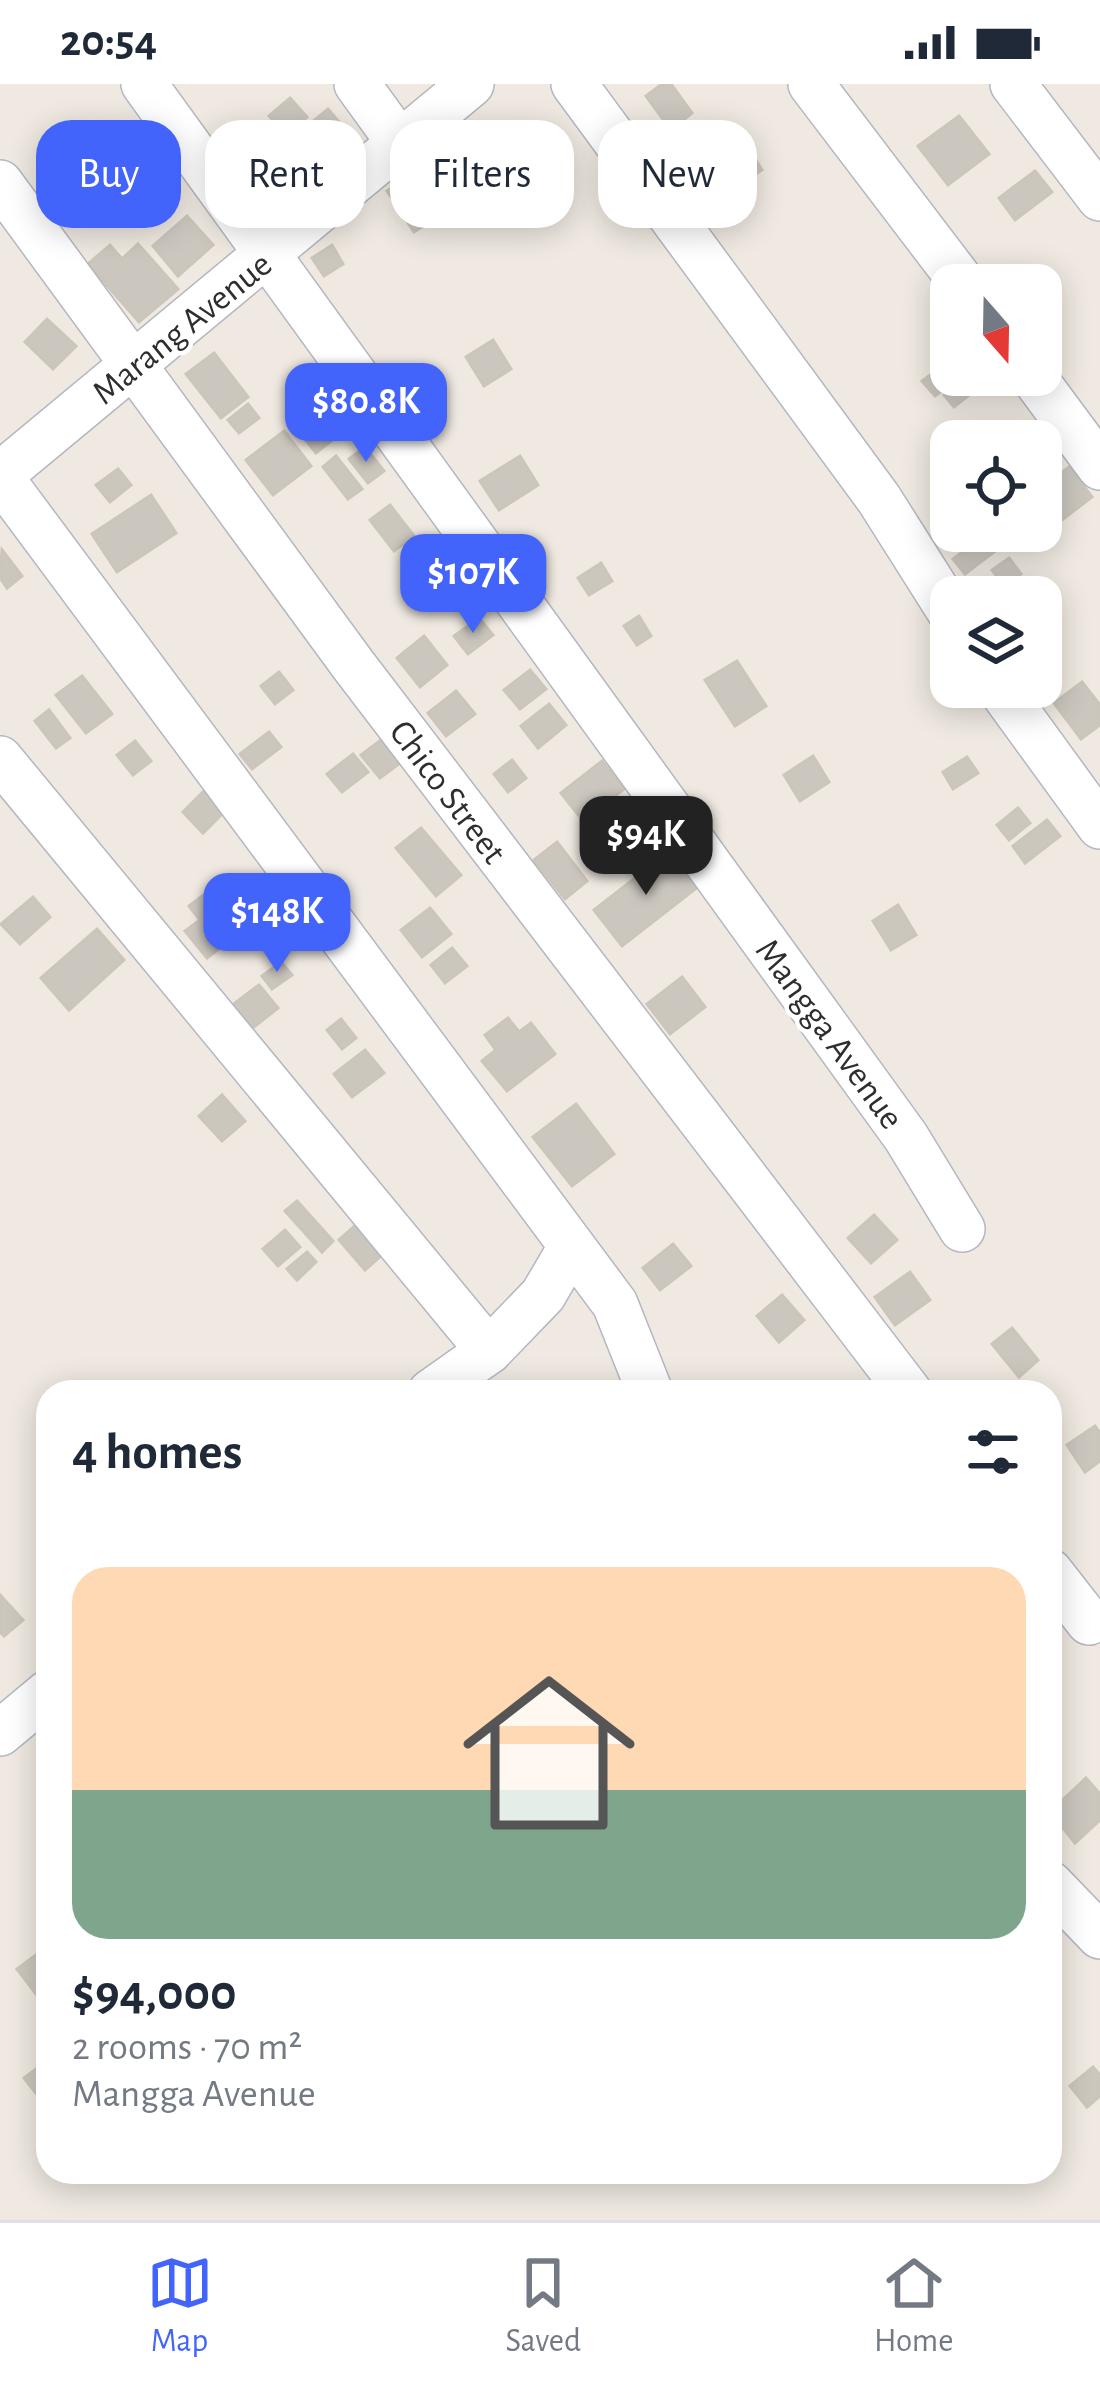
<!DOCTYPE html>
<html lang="en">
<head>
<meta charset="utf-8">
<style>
  body { margin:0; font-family:"Alegreya Sans",sans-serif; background:#f6f6f7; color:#1f2937; height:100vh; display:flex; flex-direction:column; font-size:45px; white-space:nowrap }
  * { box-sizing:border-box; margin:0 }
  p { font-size:39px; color:#747a83 }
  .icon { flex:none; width:66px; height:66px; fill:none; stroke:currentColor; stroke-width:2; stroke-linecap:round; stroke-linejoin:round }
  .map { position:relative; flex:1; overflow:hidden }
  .drawer { position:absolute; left:36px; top:1296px; width:1026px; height:804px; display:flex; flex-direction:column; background:#fff; border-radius:36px; box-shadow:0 6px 30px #0003 }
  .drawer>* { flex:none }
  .hud { position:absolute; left:36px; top:36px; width:1029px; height:108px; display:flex; gap:24px }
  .needle { width:78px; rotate:160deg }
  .buttons { position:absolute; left:930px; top:180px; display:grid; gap:24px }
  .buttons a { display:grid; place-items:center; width:132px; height:132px; border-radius:24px; background:#fff; box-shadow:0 6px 30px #0003; font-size:60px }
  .price { position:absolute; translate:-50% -102px; padding:0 27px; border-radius:24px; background:#4264fb; color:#fff; font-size:39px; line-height:78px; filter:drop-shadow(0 3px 6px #0008) }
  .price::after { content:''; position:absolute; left:50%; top:72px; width:36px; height:27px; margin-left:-18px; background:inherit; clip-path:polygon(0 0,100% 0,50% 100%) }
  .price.on { background:#222; color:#fff }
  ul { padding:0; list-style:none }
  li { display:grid; align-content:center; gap:24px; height:636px; padding:0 36px }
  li+li { border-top:3px solid #e0e1e3 }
  li span { display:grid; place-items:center; height:372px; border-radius:36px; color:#555 }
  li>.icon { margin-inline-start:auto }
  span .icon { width:216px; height:216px; fill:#fffc; stroke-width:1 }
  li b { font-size:51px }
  h2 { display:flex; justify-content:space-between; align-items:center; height:144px; padding:0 36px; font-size:51px }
  .chip { padding:0 42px; border-radius:36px; background:#fff; box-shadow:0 6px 30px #0003; font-size:42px; line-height:108px }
  .chip.on { background:#4264fb; color:#fff }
  .status { display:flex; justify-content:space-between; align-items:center; height:84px; padding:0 60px; background:#fff; direction:ltr }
  .status svg { height:33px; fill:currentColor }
  .tab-bar { display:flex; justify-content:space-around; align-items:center; height:168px; border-top:3px solid #e0e1e3; background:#fff; font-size:33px; color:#747a83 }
  .tab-bar a { display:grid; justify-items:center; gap:6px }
  .tab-bar .on { color:#4264fb }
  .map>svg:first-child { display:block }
  .building { fill:#cbc7bf; stroke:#cbc5ba; stroke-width:3 }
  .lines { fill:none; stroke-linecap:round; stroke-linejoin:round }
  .minor-casing { stroke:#b4b7c1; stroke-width:48 }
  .minor { stroke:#fff; stroke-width:45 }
  .labels { text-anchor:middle; stroke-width:9; stroke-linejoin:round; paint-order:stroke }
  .street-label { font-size:36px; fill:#2e2e2e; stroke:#fff }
</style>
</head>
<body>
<div class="status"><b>20:54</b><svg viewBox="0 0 49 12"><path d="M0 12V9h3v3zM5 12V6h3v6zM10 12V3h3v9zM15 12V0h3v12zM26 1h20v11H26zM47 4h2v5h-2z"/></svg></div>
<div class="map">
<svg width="1100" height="2136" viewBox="0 0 1100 2136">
  <rect width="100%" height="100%" fill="#efe9e1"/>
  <g class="building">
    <path d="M662,0H671L692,29L671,46L646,12Z"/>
    <path d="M290,14L307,33L286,51L269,32Z"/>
    <path d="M328,25L357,59L313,96L284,61Z"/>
    <path d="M959,32L989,70L948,101L918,62Z"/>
    <path d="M265,42L277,53L258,71L247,61Z"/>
    <path d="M748,63L762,86L730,105L716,83Z"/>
    <path d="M1035,87L1052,108L1015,136L999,114Z"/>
    <path d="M408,94L435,135L414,148L387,107Z"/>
    <path d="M187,132L213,161L178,192L153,162Z"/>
    <path d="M138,160L178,205L139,238L88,180L110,161L122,175Z"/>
    <path d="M332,161L343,180L324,192L312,174Z"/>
    <path d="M47,235L76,262L53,285L25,258Z"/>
    <path d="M493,256L511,285L484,302L466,273Z"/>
    <path d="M214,269L248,313L221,334L186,290Z"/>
    <path d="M941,283L953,298L935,312L922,297Z"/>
    <path d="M969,292L978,304L954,323L944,311Z"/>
    <path d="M323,315L346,345L316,369L292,339Z"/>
    <path d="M248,320L259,334L239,349L228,336Z"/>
    <path d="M284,347L311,382L273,411L246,376Z"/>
    <path d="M365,363L384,387L368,399L349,375Z"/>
    <path d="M336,372L362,405L348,415L323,383Z"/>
    <path d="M520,372L538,401L499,426L480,397Z"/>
    <path d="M1069,383L1092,413L1042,451L1041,404Z"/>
    <path d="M118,385L131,401L110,418L96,401Z"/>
    <path d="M151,411L176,449L117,488L92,450Z"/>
    <path d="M390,421L414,452L394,467L370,436Z"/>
    <path d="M990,447L1003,461L965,490L953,475Z"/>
    <path d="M2,466L22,492L7,504L0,494Z"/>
    <path d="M442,470L455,487L436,502L423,484Z"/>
    <path d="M1009,474L1021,490L1004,502L992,486Z"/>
    <path d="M601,479L612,497L589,511L578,494Z"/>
    <path d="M471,500L484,517L466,531L453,514Z"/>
    <path d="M639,532L651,552L637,561L624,542Z"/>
    <path d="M479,534L493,551L468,570L454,552Z"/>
    <path d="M424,552L447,581L420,603L397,574Z"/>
    <path d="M737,577L766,622L735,642L705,596Z"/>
    <path d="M530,586L546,605L520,625L504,606Z"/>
    <path d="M279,588L293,606L275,620L261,602Z"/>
    <path d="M82,592L112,630L86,649L56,611Z"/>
    <path d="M1082,598L1100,621V641L1081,655L1054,619Z"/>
    <path d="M456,607L475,630L446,652L428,629Z"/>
    <path d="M549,620L566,641L538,664L521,642Z"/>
    <path d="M49,626L70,654L56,664L35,637Z"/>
    <path d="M269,648L281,663L252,685L240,670Z"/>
    <path d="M385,653L404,676L380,694L361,671Z"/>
    <path d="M135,657L151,677L133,691L117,671Z"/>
    <path d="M353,670L368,688L342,708L327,690Z"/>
    <path d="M813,672L829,698L800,717L784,691Z"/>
    <path d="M967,673L978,689L953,705L943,688Z"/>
    <path d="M512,676L526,694L508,708L494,690Z"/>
    <path d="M602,677L624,705L583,737L561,709Z"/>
    <path d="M207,704L221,731L203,749L183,728Z"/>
    <path d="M1018,724L1030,739L1009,756L997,741Z"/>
    <path d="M1047,736L1060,752L1025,779L1013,762Z"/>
    <path d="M421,744L461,791L436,812L396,764Z"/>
    <path d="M557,758L587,797L565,815L534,776Z"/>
    <path d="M671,766L699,802L622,862L594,826Z"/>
    <path d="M227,793L259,834L207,874L185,847L200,836L189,822Z"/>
    <path d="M33,813L50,833L20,860L1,840Z"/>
    <path d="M898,821L916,851L891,866L873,837Z"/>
    <path d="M430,824L451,850L422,873L401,846Z"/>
    <path d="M97,845L124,876L69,926L41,894Z"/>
    <path d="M452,864L467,882L445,899L431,881Z"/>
    <path d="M281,878L292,891L272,905L262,892Z"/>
    <path d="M682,893L705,923L670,950L647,920Z"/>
    <path d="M259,901L278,924L250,946L231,922Z"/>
    <path d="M508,934L519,948L531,939L555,970L507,1007L482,977L496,966L485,951Z"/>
    <path d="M341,935L356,954L342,965L327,946Z"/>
    <path d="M365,966L384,989L352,1013L334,990Z"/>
    <path d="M222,1011L245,1037L222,1057L199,1032Z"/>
    <path d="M576,1020L614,1070L572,1102L533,1053Z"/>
    <path d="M297,1117L333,1157L322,1168L285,1127Z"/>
    <path d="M874,1131L897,1156L871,1179L848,1154Z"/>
    <path d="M366,1132L392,1162L365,1186L339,1156Z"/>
    <path d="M285,1146L300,1163L278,1182L263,1165Z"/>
    <path d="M673,1160L691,1182L660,1206L643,1184Z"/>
    <path d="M307,1168L316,1178L297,1196L287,1185Z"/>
    <path d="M910,1188L930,1216L895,1241L875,1213Z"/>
    <path d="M782,1211L804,1236L779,1258L757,1232Z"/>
    <path d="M1012,1244L1038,1276L1019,1293L992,1260Z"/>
    <path d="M1095,1342L1100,1349V1377L1085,1388L1067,1361Z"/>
    <path d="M1,1512L23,1536L4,1552L0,1548Z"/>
    <path d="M1086,1694L1100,1710V1736L1075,1759L1050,1728Z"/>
    <path d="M48,1862V1921L46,1923L17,1885Z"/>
    <path d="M48,1976V2013L42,2017L24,1994Z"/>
    <path d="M1093,1983L1100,1991V2012L1087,2023L1070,2002Z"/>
  </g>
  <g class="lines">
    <g class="minor-casing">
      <g id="minor">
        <path d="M144,0L906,1053L962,1145"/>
        <path d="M357,0L399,58"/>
        <path d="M574,0L879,415L951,529"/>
        <path d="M811,0L964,201"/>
        <path d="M1013,0L1100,114"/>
        <path d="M0,99L354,582L909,1308"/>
        <path d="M1032,291L1100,383"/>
        <path d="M0,391L471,0"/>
        <path d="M0,393L615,1220L650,1308"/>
        <path d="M999,603L1100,742"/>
        <path d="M0,675L489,1267L431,1308"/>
        <path d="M489,1267L543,1211L570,1165"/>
        <path d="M1050,1488L1089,1538"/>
        <path d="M0,1649L48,1609"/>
        <path d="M1050,1800L1100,1852"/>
      </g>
    </g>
    <use href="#minor" class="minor"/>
  </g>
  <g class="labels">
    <g class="street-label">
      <text transform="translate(181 243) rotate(-39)" y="13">Marang Avenue</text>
      <text transform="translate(449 707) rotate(53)" y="13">Chico Street</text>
      <text transform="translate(831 949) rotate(54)" y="13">Mangga Avenue</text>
    </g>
  </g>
</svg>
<div class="buttons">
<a><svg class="needle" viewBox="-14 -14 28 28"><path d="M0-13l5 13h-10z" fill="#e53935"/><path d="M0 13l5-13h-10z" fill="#747a83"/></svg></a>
<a><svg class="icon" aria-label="locate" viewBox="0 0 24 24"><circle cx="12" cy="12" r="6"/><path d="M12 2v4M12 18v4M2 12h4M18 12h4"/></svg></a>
<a><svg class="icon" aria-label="layers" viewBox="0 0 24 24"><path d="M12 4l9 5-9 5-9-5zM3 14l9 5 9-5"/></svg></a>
</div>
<b class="price" style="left:366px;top:381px">$80.8K</b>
<b class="price" style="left:473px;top:552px">$107K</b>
<b class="price on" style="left:646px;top:814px">$94K</b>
<b class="price" style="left:277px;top:891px">$148K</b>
<div class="hud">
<a class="chip on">Buy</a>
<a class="chip">Rent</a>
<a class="chip">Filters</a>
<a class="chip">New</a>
</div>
<section class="drawer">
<h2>4 homes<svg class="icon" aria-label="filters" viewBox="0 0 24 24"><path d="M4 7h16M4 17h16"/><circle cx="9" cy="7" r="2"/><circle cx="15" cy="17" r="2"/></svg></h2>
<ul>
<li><span style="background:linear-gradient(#ffd9b3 60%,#7fa58c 0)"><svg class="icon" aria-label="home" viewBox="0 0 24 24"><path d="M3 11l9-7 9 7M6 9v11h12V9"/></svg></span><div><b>$94,000</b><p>2 rooms · 70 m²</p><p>Mangga Avenue</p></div></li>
</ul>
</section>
</div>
<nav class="tab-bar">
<a class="on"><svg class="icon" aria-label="map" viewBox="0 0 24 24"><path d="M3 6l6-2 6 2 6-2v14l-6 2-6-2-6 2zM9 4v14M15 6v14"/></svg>Map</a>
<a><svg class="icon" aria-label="saved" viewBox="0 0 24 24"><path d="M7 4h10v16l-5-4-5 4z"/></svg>Saved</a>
<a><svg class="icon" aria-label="home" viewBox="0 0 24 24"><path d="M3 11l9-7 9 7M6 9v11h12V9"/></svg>Home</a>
</nav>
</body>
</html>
